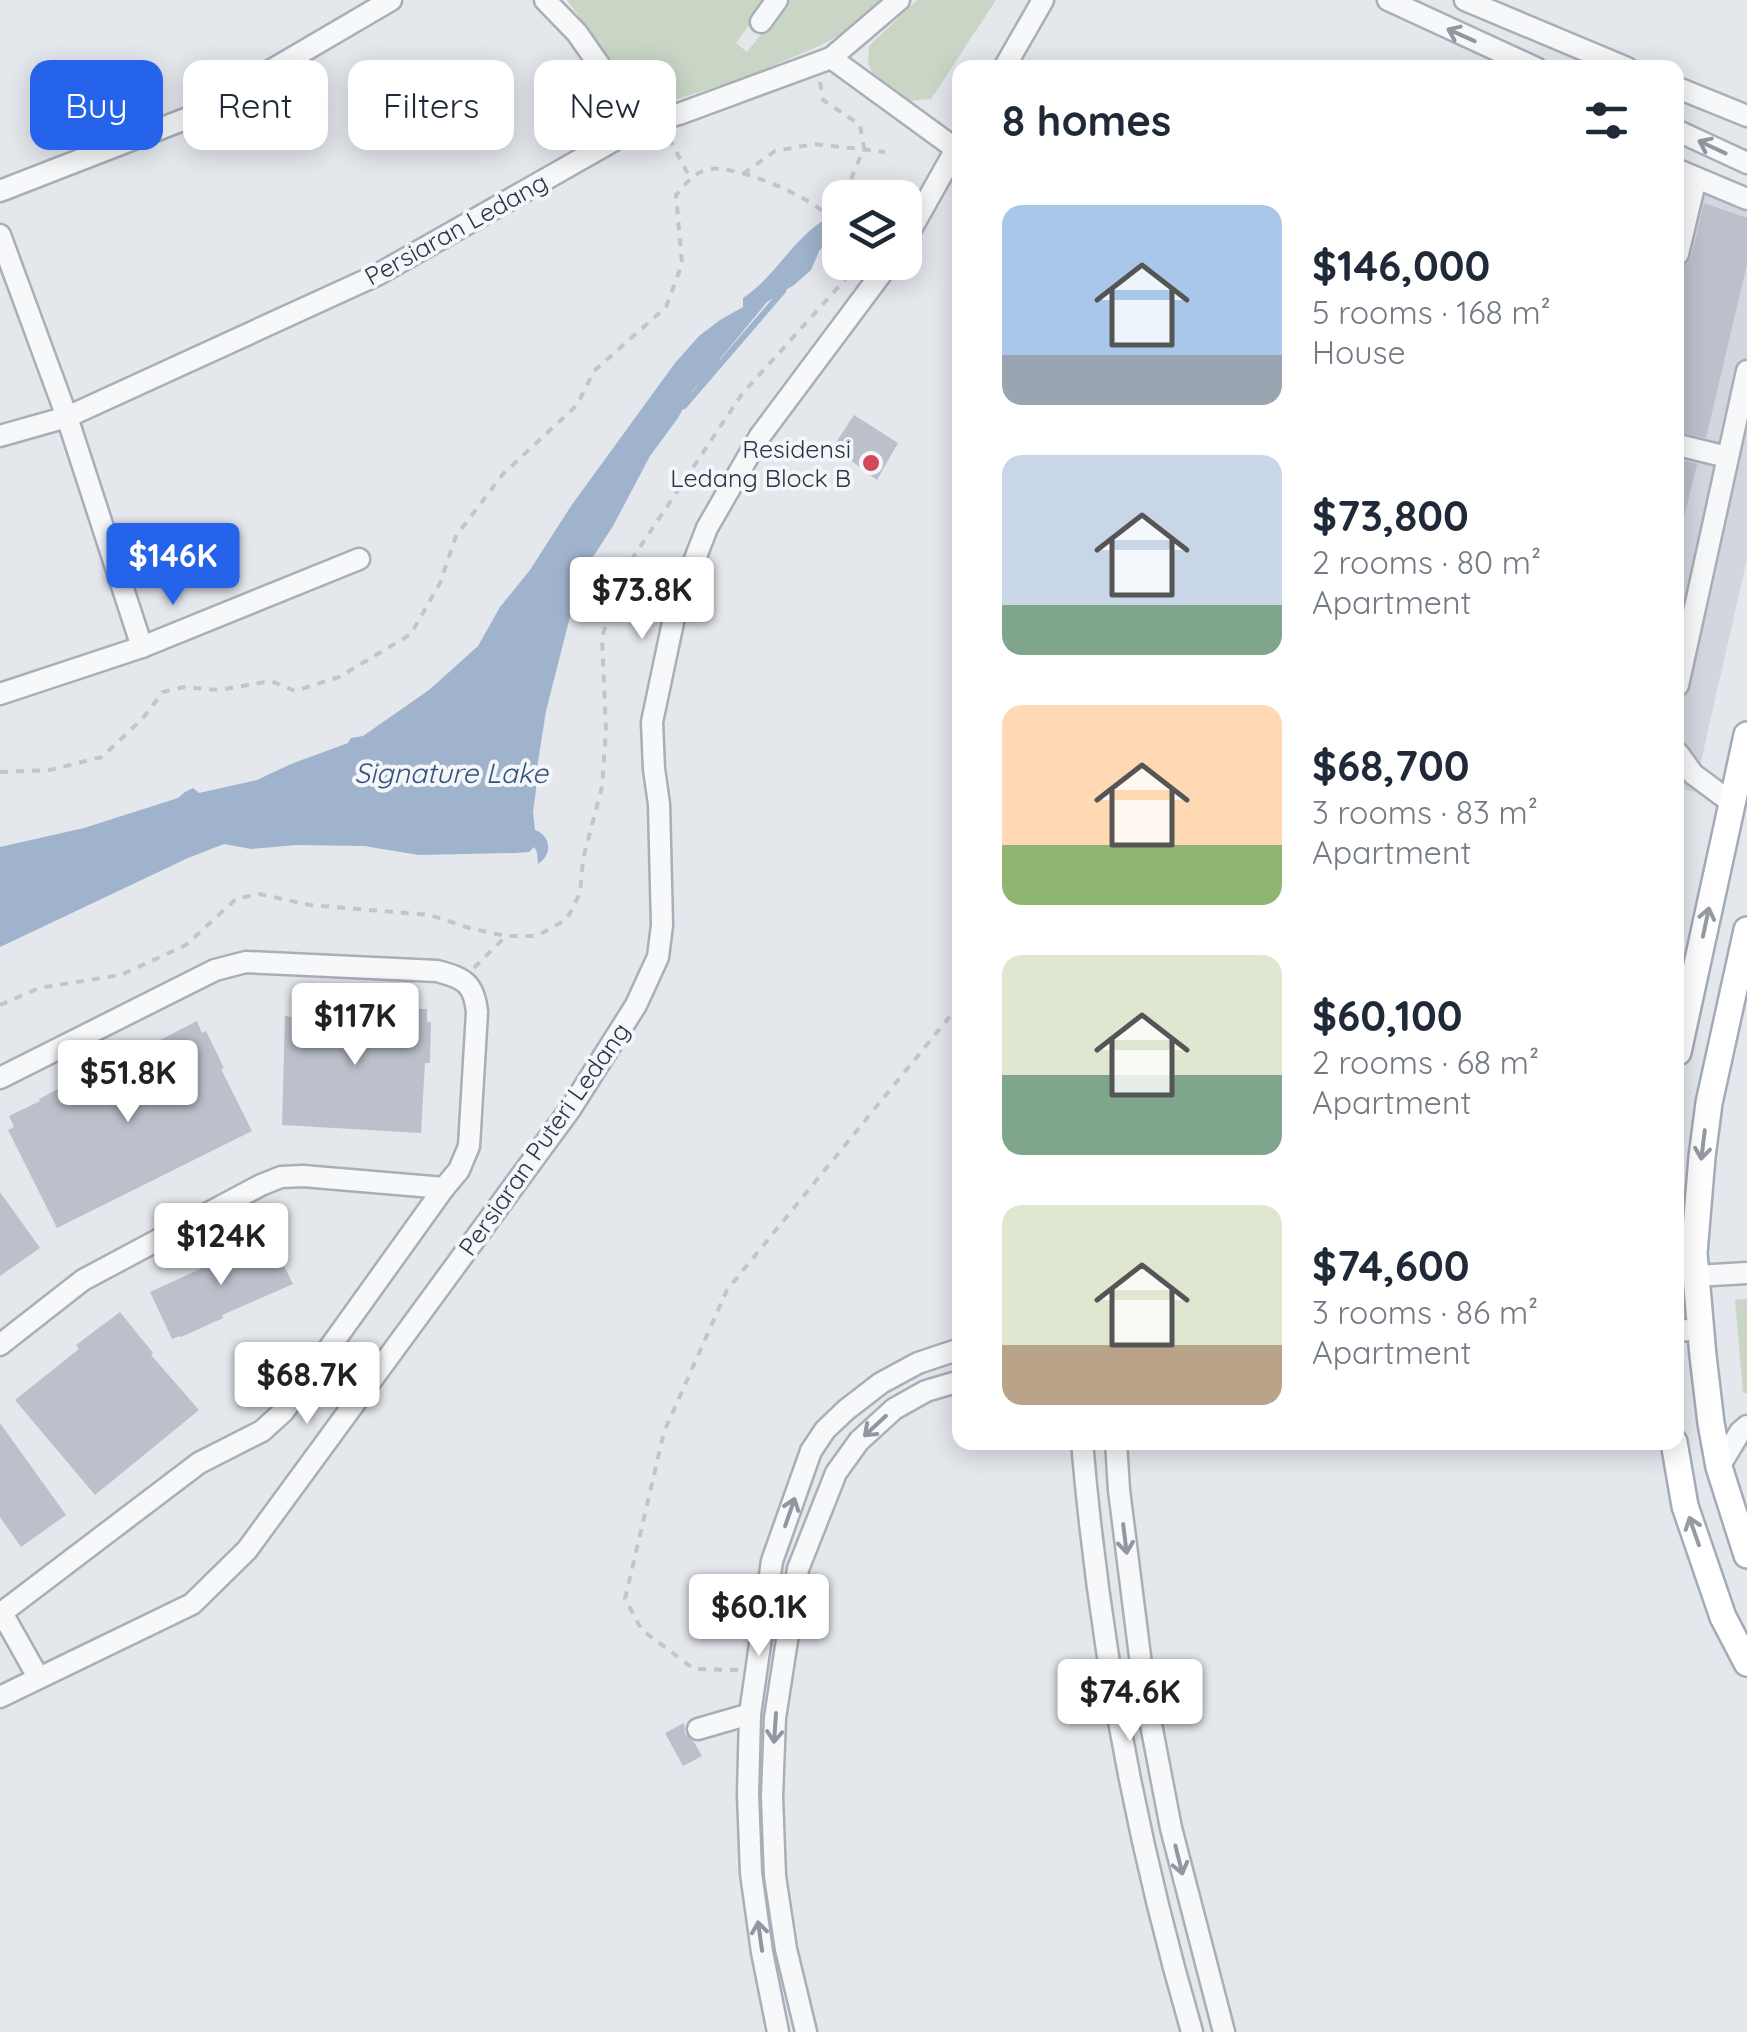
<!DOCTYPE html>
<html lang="en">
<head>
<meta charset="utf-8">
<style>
  body { margin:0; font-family:Quicksand,sans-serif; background:#f6f6f7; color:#1f2937; height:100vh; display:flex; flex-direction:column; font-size:38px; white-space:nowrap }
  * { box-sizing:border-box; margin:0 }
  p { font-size:32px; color:#747a83 }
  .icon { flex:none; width:55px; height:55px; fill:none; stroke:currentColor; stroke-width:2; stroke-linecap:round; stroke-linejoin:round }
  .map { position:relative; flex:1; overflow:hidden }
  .drawer { position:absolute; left:952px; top:60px; width:732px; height:1390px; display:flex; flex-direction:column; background:#fff; border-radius:20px; box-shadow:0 5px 25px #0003 }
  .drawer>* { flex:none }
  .top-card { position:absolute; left:30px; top:60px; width:772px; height:90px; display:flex; gap:20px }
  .buttons { position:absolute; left:822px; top:180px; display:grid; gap:20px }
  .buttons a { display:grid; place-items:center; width:100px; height:100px; border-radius:20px; background:#fff; box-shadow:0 5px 25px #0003; font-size:50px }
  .price { position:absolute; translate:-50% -85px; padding:0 22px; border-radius:10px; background:#fff; color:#222; font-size:32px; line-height:65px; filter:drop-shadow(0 2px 5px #0008) }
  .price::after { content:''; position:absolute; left:50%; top:60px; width:30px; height:22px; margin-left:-15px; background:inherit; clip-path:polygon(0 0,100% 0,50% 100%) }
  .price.on { background:#2563eb; color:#fff }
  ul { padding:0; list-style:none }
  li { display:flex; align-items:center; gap:30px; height:250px; padding:0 50px }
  li span { display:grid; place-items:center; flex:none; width:280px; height:200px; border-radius:20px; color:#555 }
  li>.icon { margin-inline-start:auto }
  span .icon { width:120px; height:120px; fill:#fffc; stroke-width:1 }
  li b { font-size:42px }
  h2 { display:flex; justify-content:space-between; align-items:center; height:120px; padding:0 50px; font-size:42px }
  .tag { padding:0 35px; border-radius:20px; background:#fff; box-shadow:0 5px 25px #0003; font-size:35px; line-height:90px }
  .tag.on { background:#2563eb; color:#fff }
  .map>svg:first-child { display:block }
  .built { fill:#d2d6de }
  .green { fill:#c9d6c5 }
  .water { fill:#9fb4cc }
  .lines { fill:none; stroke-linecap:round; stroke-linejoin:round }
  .stream { stroke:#9fb4cc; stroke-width:6 }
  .building { fill:#bbc0ca }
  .minor-casing { stroke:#a9aeb7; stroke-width:25 }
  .major-casing { stroke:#a3abb8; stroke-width:30 }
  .path { stroke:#c2c5cb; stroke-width:4; stroke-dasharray:8 8; stroke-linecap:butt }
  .minor { stroke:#f7f8fa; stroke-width:20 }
  .major { stroke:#fff; stroke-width:25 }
  .oneway { stroke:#9196a0 }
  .oneway2 { stroke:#959aa2 }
  .poi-dot { fill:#d1495b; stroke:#f4f6f9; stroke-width:4 }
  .labels { text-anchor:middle; stroke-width:8; stroke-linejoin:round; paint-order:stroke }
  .street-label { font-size:25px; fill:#2b3445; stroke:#f4f6f9 }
  .poi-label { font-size:25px; fill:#2b3445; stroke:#f4f6f9; text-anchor:end }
  .water-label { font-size:28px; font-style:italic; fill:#34527a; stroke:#f4f6f9 }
</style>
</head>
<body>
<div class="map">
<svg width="1747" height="2032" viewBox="0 0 1747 2032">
  <rect width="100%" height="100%" fill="#e4e7ec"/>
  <path class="built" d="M1678,157L1747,186V559L1694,792L1678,788Z"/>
  <g class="green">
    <path d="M567,0H767L736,43L747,52L788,0H883L862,23L821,45L742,79L677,99L650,98L632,91Z"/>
    <path d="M917,0H996L931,99L908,101L872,72L868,63L869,46Z"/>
    <path d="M1747,1299V1393H1743L1735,1300Z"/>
  </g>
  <path class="water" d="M824,220L837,237C836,246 828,247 820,249L811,270L794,285L767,302L720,359L713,370L693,390L678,418L650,456L613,526L589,563L572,609L546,711L537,768L536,790L533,812L535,830C551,836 553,854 538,864L537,852L534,847L529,852L516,853L419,855L364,846L296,845L251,849L224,844L188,858L0,947V847L84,828L178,798L185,792L193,788L199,793L257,780L291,764L348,743L351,738L363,736L429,690L478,646L500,607L530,570L571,506L675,363L699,336L720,320L743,307V298C775,277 792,240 824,220Z"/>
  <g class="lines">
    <path class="stream" d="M684,406L783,291"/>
  </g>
  <g class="building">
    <path d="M1704,203L1747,218V264L1706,438L1678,432V267L1687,264L1691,258Z"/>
    <path d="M854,415L898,443L877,480L833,447Z"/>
    <path d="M1678,459L1697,464L1683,521H1678Z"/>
    <path d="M329,1004L350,1005L349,1008L427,1009V1022H431L430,1063H425L421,1133L282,1125L285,1016L292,1017L293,1005L328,1007Z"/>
    <path d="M197,1021L202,1033L206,1031L224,1068L221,1069L252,1131L57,1228L8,1130L14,1127L9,1116L40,1101L39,1099L58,1089L59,1092Z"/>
    <path d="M0,1192L40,1248L0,1276Z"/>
    <path d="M270,1237L293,1284L222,1315L223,1318L181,1337L180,1336L172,1339L150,1292Z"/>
    <path d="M120,1312L153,1353L151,1355L199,1410L95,1495L15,1400L79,1349L76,1345Z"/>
    <path d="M0,1423L66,1515L21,1547L0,1517Z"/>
    <path d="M684,1723L685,1734L694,1742L702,1756L683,1766L665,1733Z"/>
  </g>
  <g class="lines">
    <g class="minor-casing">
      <g id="minor">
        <path d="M545,0L577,33L641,125"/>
        <path d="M1388,0L1536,68"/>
        <path d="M1465,0L1627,68"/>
        <path d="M761,22L777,0"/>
        <path d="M831,58L956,149"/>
        <path d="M1004,68L1043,0"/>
        <path d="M1678,88L1747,116"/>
        <path d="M1678,131L1747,163"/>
        <path d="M1678,170L1747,199"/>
        <path d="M0,191L193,116L391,0"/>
        <path d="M0,235L67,417L142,647"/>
        <path d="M905,240L960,142"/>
        <path d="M1678,254L1696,178"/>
        <path d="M0,436L67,417L377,275L641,125L679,114L831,58L899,0"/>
        <path d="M1678,445L1727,457"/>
        <path d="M1678,685L1747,371"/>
        <path d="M0,694L142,647L359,559"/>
        <path d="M1678,753L1693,774L1732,803"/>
        <path d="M0,1078L215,970L246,962L437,971C464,978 474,983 477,1012L469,1146L459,1170L444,1188L284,1411L262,1431L199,1463L0,1614"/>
        <path d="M1696,1276L1747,1273"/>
        <path d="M1678,1331L1700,1329"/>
        <path d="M0,1345L83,1280L261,1185L281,1177L303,1176L444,1188"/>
        <path d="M1082,1442C1099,1641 1136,1840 1192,2032"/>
        <path d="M1116,1442L1119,1490L1144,1688L1171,1828L1224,2032"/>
        <path d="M1719,1467L1740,1432L1747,1426"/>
        <path d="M2,1613L38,1677"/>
        <path d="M0,1697L192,1604L247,1550L571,1108L636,1005L658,957L662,925L659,804L654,769L652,722L676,608L707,528L760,436L890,262"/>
        <path d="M698,1729L750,1714"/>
        <path d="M778,2032L762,1952L751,1873L748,1794L750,1714L772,1561L811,1451L825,1430L846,1410L881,1383L918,1363L960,1349"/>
        <path d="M806,2032L786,1949L775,1876L772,1797L775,1718L798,1569L836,1473L859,1441L894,1409L926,1391L960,1381"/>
      </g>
    </g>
    <g class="major-casing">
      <g id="major">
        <path d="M1747,930L1709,1103L1702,1157L1694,1253L1703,1356L1711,1423L1719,1467L1747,1555"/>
        <path d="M1678,1052L1747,735"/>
        <path d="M1674,1442L1685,1506L1723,1617L1747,1663"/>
      </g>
    </g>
    <g class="path">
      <path d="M820,82L823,100L860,125L864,148L843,198"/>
      <path d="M669,138L690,178"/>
      <path d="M743,174L775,151L815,144L885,152"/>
      <path d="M823,212L834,211L840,204"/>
      <path d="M0,772L50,770L102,757L143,718L163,692L184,687L219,690L271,681L295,691L339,677L411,634L440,583L456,536L503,474L577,405L594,371L666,307L682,264L676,195C685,185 692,174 706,170C730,162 803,194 822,211C829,218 834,229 840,237"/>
      <path d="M474,968L506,936"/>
      <path d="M0,1005L39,988L121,975L186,945L236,899L259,894L310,905L430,915L469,928L506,936H537L567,919L580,893L583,859L602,787L606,730L602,637L624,571L742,394L851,273L855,262"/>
      <path d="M738,1670L694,1669L642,1630L625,1599L664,1432L727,1290L960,1004"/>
    </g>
    <use href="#minor" class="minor"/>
    <use href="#major" class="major"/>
  </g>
  <defs><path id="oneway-shaft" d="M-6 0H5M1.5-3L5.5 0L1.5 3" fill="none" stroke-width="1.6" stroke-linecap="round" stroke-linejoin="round" transform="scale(2.5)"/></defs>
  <g class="oneway">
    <use href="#oneway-shaft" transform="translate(1461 35) rotate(-156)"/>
    <use href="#oneway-shaft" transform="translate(1712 147) rotate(-155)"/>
    <use href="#oneway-shaft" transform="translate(875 1426) rotate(137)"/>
    <use href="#oneway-shaft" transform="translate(790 1512) rotate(-71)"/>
    <use href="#oneway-shaft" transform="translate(1125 1539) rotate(83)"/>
    <use href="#oneway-shaft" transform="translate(775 1728) rotate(94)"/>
    <use href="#oneway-shaft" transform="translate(1179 1860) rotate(76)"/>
    <use href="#oneway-shaft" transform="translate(760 1936) rotate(-98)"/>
  </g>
  <g class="oneway2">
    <use href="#oneway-shaft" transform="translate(1706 922) rotate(-78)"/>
    <use href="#oneway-shaft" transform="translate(1703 1145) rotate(97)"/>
    <use href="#oneway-shaft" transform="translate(1694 1531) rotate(-109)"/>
  </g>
  <circle class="poi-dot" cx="871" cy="463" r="10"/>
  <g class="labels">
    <g class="street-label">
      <text transform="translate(456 229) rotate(-29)" y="9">Persiaran Ledang</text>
      <text transform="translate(544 1139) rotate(-55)" y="9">Persiaran Puteri Ledang</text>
    </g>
    <g class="poi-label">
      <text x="851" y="458">Residensi<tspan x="851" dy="29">Ledang Block B</tspan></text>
    </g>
    <g class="water-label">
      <text x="451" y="783">Signature Lake</text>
    </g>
  </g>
</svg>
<div class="buttons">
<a><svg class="icon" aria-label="layers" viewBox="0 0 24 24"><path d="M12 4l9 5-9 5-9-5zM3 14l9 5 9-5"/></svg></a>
</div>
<b class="price on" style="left:173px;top:608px">$146K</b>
<b class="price" style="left:642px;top:642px">$73.8K</b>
<b class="price" style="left:355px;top:1068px">$117K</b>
<b class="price" style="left:128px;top:1125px">$51.8K</b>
<b class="price" style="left:221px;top:1288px">$124K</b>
<b class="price" style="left:307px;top:1427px">$68.7K</b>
<b class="price" style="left:759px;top:1659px">$60.1K</b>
<b class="price" style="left:1130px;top:1744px">$74.6K</b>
<div class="top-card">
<a class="tag on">Buy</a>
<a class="tag">Rent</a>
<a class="tag">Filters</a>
<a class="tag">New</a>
</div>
<section class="drawer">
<h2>8 homes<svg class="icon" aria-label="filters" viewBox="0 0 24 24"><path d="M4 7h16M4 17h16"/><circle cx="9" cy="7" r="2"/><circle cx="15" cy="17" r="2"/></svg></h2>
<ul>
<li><span style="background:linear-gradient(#a9c7e8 75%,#9aa5b1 0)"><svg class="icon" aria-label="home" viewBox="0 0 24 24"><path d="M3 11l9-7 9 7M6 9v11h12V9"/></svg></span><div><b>$146,000</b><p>5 rooms · 168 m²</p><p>House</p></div></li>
<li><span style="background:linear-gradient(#c9d6e8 75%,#7fa58c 0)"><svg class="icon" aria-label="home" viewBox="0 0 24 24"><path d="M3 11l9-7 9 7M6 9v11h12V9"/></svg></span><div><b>$73,800</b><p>2 rooms · 80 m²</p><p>Apartment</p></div></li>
<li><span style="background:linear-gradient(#ffd9b3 70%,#8fb573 0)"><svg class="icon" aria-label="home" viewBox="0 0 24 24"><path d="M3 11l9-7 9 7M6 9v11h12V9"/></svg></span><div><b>$68,700</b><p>3 rooms · 83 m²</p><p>Apartment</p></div></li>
<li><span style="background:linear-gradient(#dfe7d0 60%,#7fa58c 0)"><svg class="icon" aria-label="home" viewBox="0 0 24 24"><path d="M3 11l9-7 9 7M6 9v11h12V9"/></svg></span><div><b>$60,100</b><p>2 rooms · 68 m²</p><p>Apartment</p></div></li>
<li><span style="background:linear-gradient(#dfe7d0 70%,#b9a48a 0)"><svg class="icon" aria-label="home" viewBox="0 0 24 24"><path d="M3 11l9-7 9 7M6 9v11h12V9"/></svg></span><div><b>$74,600</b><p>3 rooms · 86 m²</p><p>Apartment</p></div></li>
</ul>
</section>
</div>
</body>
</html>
